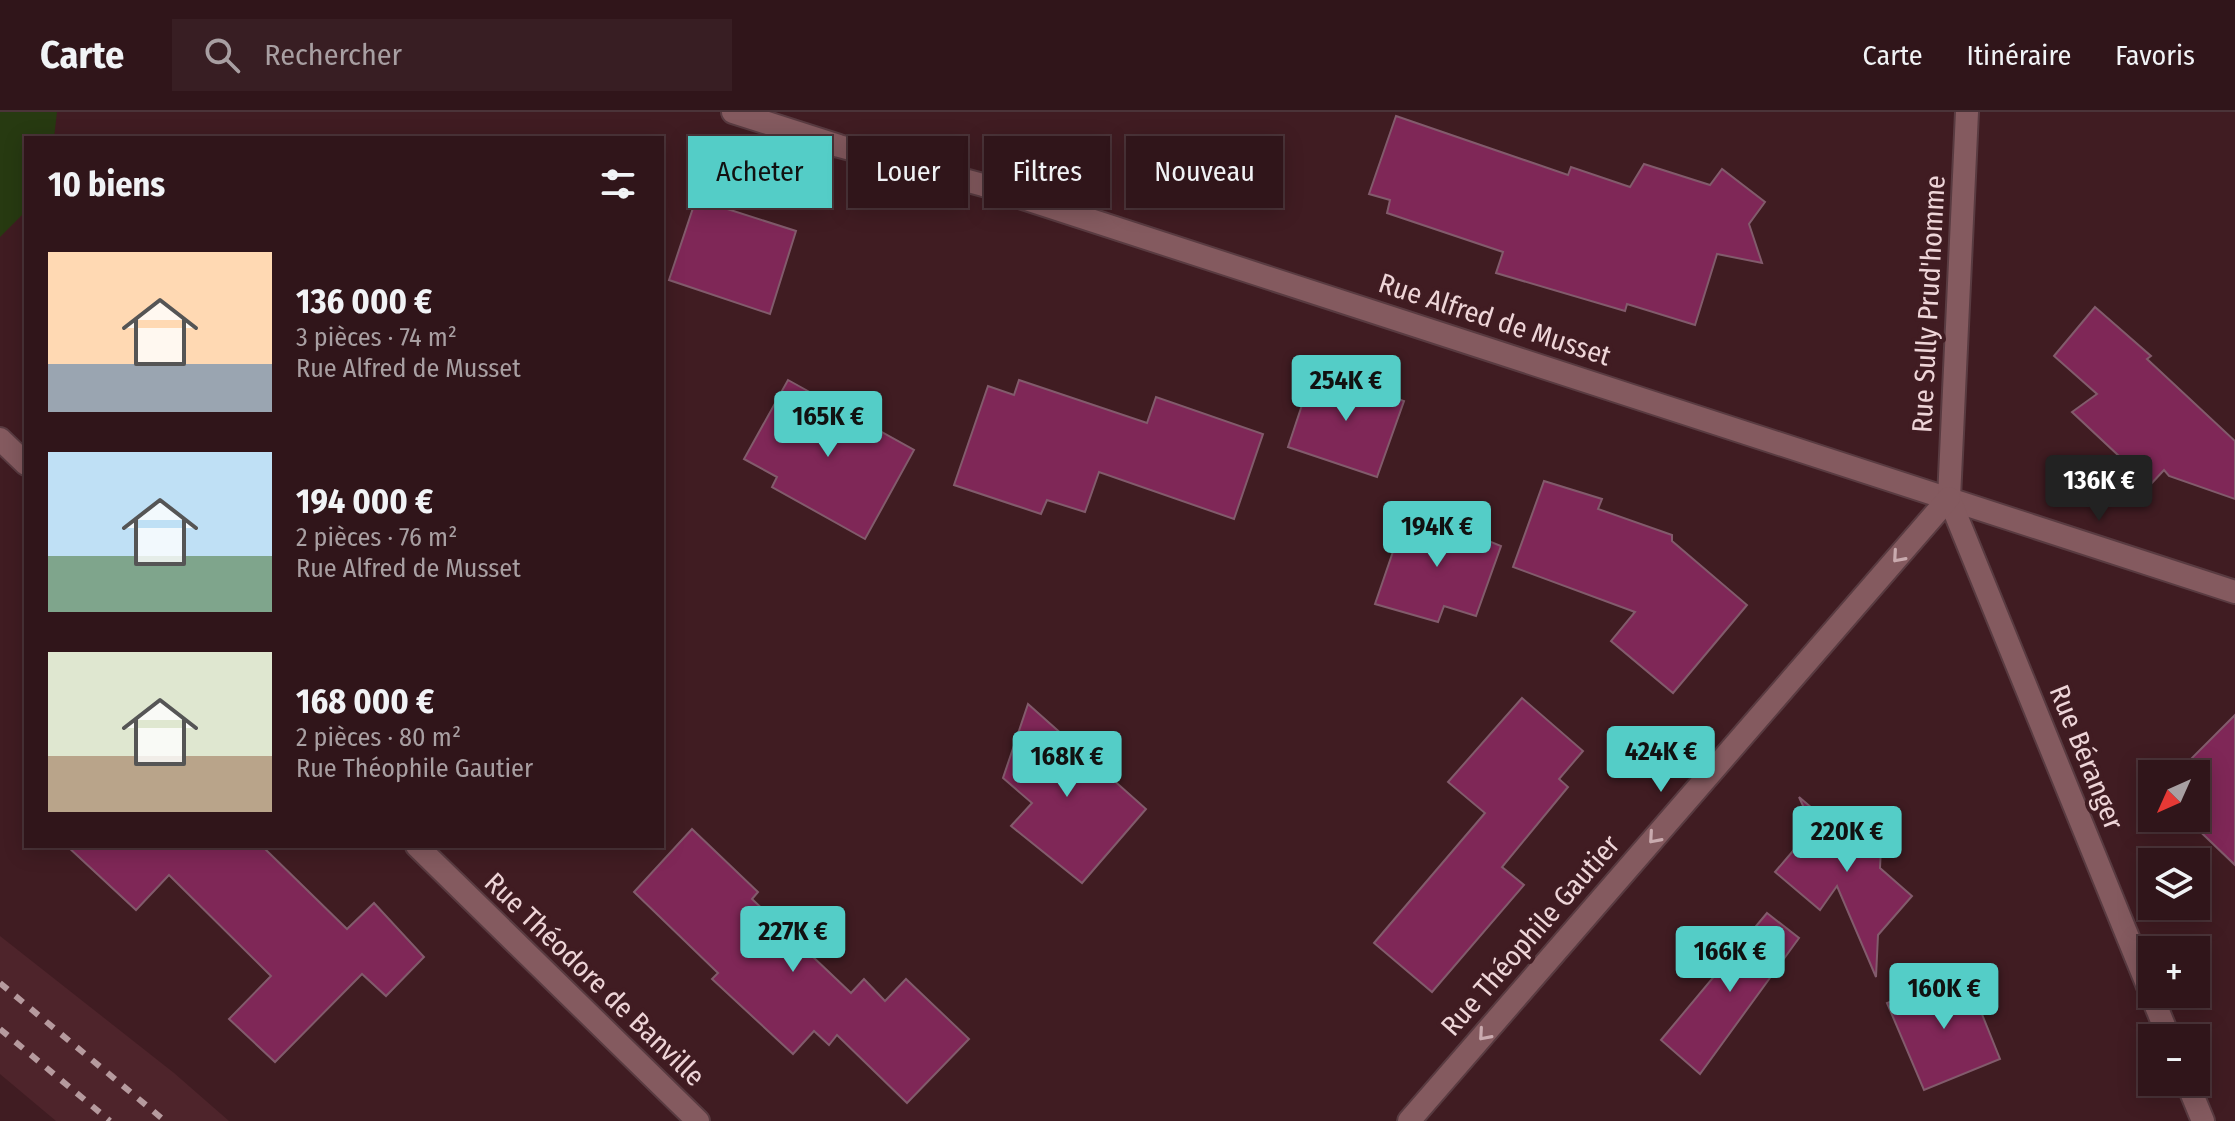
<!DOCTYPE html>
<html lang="fr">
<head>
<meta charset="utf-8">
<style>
  body { margin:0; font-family:"Fira Sans Condensed",sans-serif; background:#381e23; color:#f1f3f6; height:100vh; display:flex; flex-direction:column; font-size:30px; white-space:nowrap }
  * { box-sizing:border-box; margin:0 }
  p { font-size:26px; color:#a89fa2 }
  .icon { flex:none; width:44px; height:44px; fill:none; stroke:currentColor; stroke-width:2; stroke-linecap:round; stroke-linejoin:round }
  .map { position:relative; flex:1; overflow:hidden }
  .drawer { position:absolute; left:24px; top:24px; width:640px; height:712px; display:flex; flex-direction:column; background:#30151a; border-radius:0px; box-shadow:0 4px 20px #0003,0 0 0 2px #4b3439 }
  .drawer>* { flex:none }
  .hud { position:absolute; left:688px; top:24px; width:760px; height:72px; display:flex; gap:16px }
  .needle { width:52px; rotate:225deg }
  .fabs { position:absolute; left:2138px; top:648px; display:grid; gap:16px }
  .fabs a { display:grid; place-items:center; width:72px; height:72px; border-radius:0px; background:#30151a; box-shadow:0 4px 20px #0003,0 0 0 2px #4b3439; font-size:40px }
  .price { position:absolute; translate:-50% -68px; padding:0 18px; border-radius:8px; background:#54cdc7; color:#111; font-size:26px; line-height:52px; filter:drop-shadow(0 2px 4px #0008) }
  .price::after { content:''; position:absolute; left:50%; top:48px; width:24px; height:18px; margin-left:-12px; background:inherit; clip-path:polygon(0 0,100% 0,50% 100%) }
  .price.selected { background:#222; color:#fff }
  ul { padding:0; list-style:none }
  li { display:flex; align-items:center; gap:24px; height:200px; padding:0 24px }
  li span { display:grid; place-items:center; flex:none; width:224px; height:160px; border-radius:0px; color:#555 }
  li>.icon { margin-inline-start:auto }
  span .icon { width:96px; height:96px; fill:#fffc; stroke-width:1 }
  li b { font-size:34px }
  h2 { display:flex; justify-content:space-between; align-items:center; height:96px; padding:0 24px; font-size:34px }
  .pill { padding:0 28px; border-radius:0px; background:#30151a; box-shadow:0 4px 20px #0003,0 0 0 2px #4b3439; font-size:28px; line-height:72px }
  .pill.selected { background:#54cdc7; color:#111 }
  header { display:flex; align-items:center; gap:48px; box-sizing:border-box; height:112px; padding:0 40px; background:#30151a; border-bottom:2px solid #4b3439 }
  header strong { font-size:38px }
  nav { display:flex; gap:44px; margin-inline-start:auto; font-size:28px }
  .search { width:560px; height:72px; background:#381e23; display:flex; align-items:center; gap:20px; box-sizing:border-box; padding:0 28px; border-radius:0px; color:#a89fa2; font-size:30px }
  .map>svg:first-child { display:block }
  .built { fill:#4e242b }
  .green { fill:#273a11 }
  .building { fill:#7f2757; stroke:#825b6c; stroke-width:2 }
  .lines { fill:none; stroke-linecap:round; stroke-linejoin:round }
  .minor-casing { stroke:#593b41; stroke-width:26 }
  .tertiary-casing { stroke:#593b41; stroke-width:26 }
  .minor { stroke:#845a5f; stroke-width:22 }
  .tertiary { stroke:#845a5f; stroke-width:22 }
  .rail { stroke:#b69a9e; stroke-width:6; stroke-dasharray:10 10; stroke-linecap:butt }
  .oneway { stroke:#c9aaae }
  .labels { text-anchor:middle; stroke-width:8; stroke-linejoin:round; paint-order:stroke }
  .street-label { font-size:28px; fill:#eed5d8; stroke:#401c22 }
</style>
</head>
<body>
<header>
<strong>Carte</strong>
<div class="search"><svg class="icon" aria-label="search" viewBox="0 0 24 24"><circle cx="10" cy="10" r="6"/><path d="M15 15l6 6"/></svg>Rechercher</div>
<nav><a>Carte</a><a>Itinéraire</a><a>Favoris</a></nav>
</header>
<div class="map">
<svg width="2235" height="1009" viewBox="0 0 2235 1009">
  <rect width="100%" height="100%" fill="#401c22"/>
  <path class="built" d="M0,824L174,961L229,1009H56L0,962Z"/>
  <path class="green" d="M0,0H57L54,26H26V99L0,125Z"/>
  <g class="building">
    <path d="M1396,4L1568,63L1571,55L1630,75L1644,52L1710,73L1722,57L1765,90L1749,112L1762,151L1717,142L1695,213L1627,192L1625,199L1496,161L1503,140L1387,101L1390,88L1369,82Z"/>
    <path d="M696,87L796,119L770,202L669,168Z"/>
    <path d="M2095,195L2151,244L2147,247L2235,329V387L2169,364L2164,358L2150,373L2072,300L2097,282L2054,244Z"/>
    <path d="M1314,257L1404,289L1377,365L1288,335Z"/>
    <path d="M788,268L914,338L865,427L772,375L777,365L744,347Z"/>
    <path d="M1019,268L1147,311L1156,285L1263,322L1234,407L1099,360L1085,400L1047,388L1041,402L954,373L988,274L1014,283Z"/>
    <path d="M1544,369L1602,387L1598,397L1672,423V429L1747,493L1673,581L1611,529L1635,500L1513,455Z"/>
    <path d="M1408,396L1501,434L1476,504L1444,494L1438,510L1375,492Z"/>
    <path d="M1522,586L1583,639L1559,667L1568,675L1502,755L1524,773L1432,880L1374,831L1485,701L1448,670Z"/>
    <path d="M1028,592L1146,697L1082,771L1011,714L1032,691L1003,666Z"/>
    <path d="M2235,603V753L2186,706H2196V662H2176Z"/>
    <path d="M1799,685L1833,714L1890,703L1882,714L1880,756L1912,784L1878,823L1876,865L1837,774L1820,798L1775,760L1810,719L1814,718Z"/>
    <path d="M692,717L758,780L752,787L851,881L864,867L885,889L906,867L969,927L907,991L837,923L829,933L814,919L793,942L712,867L718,861L634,780Z"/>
    <path d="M67,734H262L347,817L374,791L424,845L386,884L362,862L275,950L229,907L271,864L169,763L136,798Z"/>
    <path d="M1767,801L1799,826L1700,962L1661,928Z"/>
    <path d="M1965,860L2000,947L1924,978L1887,891Z"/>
  </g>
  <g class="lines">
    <g class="minor-casing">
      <g id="minor">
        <path d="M733,0L839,34L983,73L2235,480"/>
        <path d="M1967,0L1949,386L2169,926"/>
        <path d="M2187,970L2203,1009"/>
        <path d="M1409,1009L1949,386"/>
      </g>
    </g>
    <g class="tertiary-casing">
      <g id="tertiary">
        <path d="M0,327L26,352"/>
        <path d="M417,734L698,1009"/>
      </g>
    </g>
    <use href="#minor" class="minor"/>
    <use href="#tertiary" class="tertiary"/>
    <g class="rail">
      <path d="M0,871L165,1009"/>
      <path d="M0,917L110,1009"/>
    </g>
  </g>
  <defs><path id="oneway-chevron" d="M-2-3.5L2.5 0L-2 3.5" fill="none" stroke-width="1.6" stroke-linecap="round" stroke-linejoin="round" transform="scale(2)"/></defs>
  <g class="oneway">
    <use href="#oneway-chevron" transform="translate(1898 445) rotate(131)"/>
    <use href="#oneway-chevron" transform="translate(1654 726) rotate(131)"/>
    <use href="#oneway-chevron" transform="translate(1484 923) rotate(131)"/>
  </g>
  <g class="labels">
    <g class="street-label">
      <text transform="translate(1928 192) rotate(-87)" y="10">Rue Sully Prud'homme</text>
      <text transform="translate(1495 207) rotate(18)" y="10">Rue Alfred de Musset</text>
      <text transform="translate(2087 645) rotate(68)" y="10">Rue Béranger</text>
      <text transform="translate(1530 823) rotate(-49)" y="10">Rue Théophile Gautier</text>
      <text transform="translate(595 867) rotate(44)" y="10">Rue Théodore de Banville</text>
    </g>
  </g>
</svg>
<div class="fabs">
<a><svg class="needle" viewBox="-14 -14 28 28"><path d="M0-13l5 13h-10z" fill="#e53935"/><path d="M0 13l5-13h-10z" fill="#a89fa2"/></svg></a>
<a><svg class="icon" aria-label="layers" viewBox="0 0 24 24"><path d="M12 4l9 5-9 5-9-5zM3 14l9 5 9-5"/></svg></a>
<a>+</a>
<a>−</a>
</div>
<b class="price" style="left:1346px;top:311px">254K €</b>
<b class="price" style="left:828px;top:347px">165K €</b>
<b class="price selected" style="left:2099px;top:411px">136K €</b>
<b class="price" style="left:1437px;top:457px">194K €</b>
<b class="price" style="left:1661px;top:682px">424K €</b>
<b class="price" style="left:1067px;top:687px">168K €</b>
<b class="price" style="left:1847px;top:762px">220K €</b>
<b class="price" style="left:793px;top:862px">227K €</b>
<b class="price" style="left:1730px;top:882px">166K €</b>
<b class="price" style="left:1944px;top:919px">160K €</b>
<div class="hud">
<a class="pill selected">Acheter</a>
<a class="pill">Louer</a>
<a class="pill">Filtres</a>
<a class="pill">Nouveau</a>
</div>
<section class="drawer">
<h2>10 biens<svg class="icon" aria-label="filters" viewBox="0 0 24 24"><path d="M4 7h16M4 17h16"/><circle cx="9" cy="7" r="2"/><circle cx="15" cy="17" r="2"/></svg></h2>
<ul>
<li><span style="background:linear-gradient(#ffd9b3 70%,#9aa5b1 0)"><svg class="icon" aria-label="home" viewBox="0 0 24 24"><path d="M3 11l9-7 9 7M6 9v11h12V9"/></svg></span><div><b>136 000 €</b><p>3 pièces · 74 m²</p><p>Rue Alfred de Musset</p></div></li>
<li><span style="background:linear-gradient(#bfe0f5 65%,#7fa58c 0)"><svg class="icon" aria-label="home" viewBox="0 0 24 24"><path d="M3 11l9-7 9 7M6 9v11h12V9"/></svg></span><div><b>194 000 €</b><p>2 pièces · 76 m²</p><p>Rue Alfred de Musset</p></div></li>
<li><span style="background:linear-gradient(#dfe7d0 65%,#b9a48a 0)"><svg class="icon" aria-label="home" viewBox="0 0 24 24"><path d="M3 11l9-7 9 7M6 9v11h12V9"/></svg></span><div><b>168 000 €</b><p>2 pièces · 80 m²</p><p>Rue Théophile Gautier</p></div></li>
</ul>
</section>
</div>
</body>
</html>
